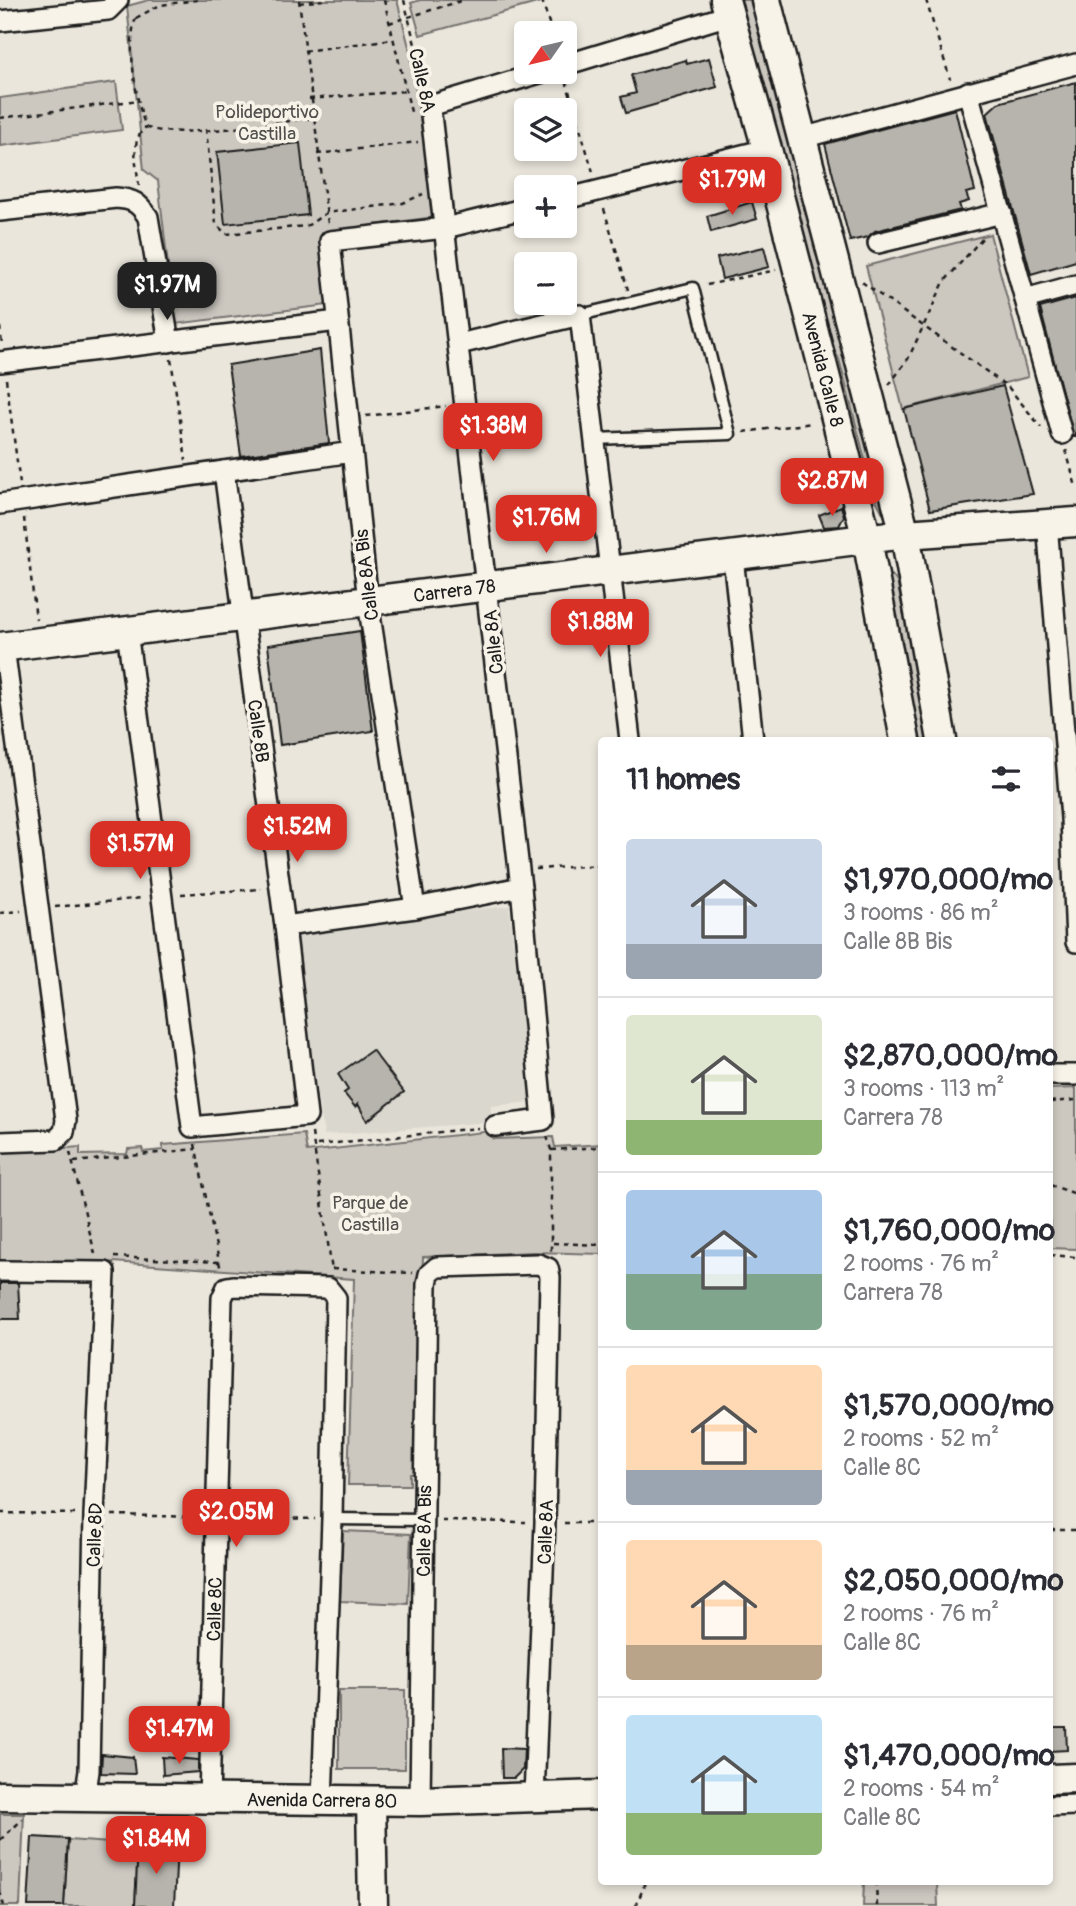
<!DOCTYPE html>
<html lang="en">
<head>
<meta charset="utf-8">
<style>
  body { margin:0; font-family:Pangolin,sans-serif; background:#f7f7f7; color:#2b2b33; height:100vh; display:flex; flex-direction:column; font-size:26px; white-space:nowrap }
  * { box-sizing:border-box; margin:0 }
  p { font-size:23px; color:#7c7c81 }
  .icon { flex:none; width:38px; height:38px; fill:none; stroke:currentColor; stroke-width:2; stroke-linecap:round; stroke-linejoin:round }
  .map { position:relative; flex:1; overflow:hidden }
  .drawer { position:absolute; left:598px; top:737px; width:455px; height:1148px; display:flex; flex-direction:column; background:#fff; border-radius:7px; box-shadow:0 4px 10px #0003 }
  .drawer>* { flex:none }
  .needle { width:46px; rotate:236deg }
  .fabs { position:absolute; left:514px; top:21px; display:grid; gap:14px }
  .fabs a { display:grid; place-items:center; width:63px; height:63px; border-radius:7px; background:#fff; box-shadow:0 4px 10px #0003; font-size:35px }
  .price { position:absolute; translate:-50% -60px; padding:0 16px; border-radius:14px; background:#d93025; color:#fff; font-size:23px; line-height:46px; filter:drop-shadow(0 2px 4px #0008) }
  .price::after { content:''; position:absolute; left:50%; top:42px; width:21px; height:16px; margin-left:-10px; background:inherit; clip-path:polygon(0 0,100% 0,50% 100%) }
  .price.selected { background:#222; color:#fff }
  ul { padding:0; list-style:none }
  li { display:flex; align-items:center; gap:21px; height:175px; padding:0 28px }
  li+li { border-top:2px solid #e1e1e2 }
  li span { display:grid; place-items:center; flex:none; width:196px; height:140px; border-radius:7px; color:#555 }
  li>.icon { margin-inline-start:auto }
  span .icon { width:84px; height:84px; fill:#fffc; stroke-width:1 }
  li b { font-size:30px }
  h2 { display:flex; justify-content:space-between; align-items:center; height:84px; padding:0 28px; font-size:30px }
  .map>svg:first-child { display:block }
  .built { fill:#dad7ce }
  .green { fill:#ccc8c0; stroke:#74726e; stroke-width:2 }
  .building { fill:#b6b4ac; stroke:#1c1c1c; stroke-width:2 }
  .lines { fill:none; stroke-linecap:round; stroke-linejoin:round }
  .lane-casing { stroke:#1c1c1c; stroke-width:15 }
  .street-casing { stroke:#1c1c1c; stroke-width:24 }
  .secondary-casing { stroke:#1c1c1c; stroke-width:33 }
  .path { stroke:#1c1c1c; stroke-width:2.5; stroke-dasharray:5 5; stroke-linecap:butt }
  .lane { stroke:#f7f3e8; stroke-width:10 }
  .street { stroke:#f7f3e8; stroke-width:19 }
  .secondary { stroke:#f7f3e8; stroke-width:28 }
  .labels { text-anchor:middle; stroke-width:7; stroke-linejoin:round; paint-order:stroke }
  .street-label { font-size:19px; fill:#1c1c1c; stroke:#f7f3e8 }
  .park-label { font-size:19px; fill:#51504d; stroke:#f7f3e8 }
</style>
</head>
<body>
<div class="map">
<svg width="1076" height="1906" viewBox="0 0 1076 1906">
  <rect width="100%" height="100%" fill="#eae6dc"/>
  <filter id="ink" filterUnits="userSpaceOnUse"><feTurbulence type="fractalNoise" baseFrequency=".0143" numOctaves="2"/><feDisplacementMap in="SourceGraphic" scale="14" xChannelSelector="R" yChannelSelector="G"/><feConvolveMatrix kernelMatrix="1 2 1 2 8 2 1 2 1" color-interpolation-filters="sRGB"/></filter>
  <g filter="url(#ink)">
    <path class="built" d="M509,906L531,1102L491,1106L490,1122L324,1135L291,929Z"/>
    <g class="green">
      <path d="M149,0H397L410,51L435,217L321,232L328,305L175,324L158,181L144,170L127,6Z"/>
      <path d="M420,0H548L420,35L411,3Z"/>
      <path d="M733,0H756L888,514L884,515L875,498L839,359L825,333Z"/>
      <path d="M116,82L122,130L0,146V98Z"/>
      <path d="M990,234L1028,377L903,409L866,266Z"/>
      <path d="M892,575L897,582L930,740H913L888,576Z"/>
      <path d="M1076,1088V1249L1050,1248V1089Z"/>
      <path d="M492,1131L494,1139L553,1137L555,1147L602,1144V1254L534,1252L423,1257L414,1474H410V1485H348L354,1279L113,1262L112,1271L0,1268V1153L80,1147V1155L127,1154L128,1149L143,1148V1152L163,1150V1145L304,1134L307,1152Z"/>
      <path d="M343,1531L411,1534L408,1604L340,1601Z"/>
      <rect x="339" y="1690" width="66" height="79"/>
      <path d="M0,1814H24L20,1906H0Z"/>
      <path d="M68,1840L138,1845L135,1906H64Z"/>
      <path d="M864,1881H937L938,1906H863Z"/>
    </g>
    <g class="building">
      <path d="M709,58L717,87L626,113L621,97L636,93L631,75L686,60L687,64Z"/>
      <path d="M1076,82V261L1031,274L987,113L998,103Z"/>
      <path d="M955,109L975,191L966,193L969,201L959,204L961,210L875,231L868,237L850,241L825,144Z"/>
      <path d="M300,143L308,215L225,224L217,152Z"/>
      <path d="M752,202L757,219L711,232L707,216Z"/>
      <path d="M764,247L769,267L722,279L717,258Z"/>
      <path d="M1076,298V437H1074L1040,308Z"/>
      <path d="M320,350L329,443L241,456L228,365Z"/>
      <path d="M1003,386L1033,494L930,510L904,409Z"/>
      <path d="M841,506L844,516L839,526L824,527L819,515Z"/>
      <path d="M360,631L373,731L280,745L268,645Z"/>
      <path d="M372,1050L404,1092L367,1121L358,1104L355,1107L344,1093L348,1090L338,1074Z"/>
      <path d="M0,1283H18L20,1319H0Z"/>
      <path d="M1050,1727H1066L1067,1750L1050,1751Z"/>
      <path d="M501,1748L524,1749L523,1769L514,1778H502Z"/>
      <path d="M102,1754L133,1757L135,1774L101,1773Z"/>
      <path d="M162,1757L198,1760V1772L163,1775Z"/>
      <path d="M32,1837L68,1839L64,1906H28Z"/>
      <path d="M138,1845L177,1847L174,1906H135Z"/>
    </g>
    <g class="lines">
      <g class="lane-casing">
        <g id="lane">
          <path d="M580,315L693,288L730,434L594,439"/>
          <path d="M332,1519L424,1520"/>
        </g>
      </g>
      <g class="street-casing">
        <g id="street">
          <path d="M0,21L108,10L118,0"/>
          <path d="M565,65L729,15"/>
          <path d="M968,92L1062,434"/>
          <path d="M802,138L1076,64"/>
          <path d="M565,199L767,149"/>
          <path d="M0,211L116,198C133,199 139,203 148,217L169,342"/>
          <path d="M878,243L1002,213"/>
          <path d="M1025,299L1076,285"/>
          <path d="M459,344L580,315L630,740"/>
          <path d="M0,362L338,321"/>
          <path d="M0,504L352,452"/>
          <path d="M1047,523L1071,818L1076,942"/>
          <path d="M733,557L753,740"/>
          <path d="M127,631L192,1127L307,1116L285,926L224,471"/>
          <path d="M415,908L368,602L330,241L445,228L527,208"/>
          <path d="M285,926L415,908L521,887"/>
          <path d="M1050,1075H1076"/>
          <path d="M495,1126L543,1120L521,887L430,106L543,72"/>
          <path d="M0,1142L56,1140L64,1132L66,1120L4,647"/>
          <path d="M0,1271L105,1272L94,1515L89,1771L85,1798"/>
          <path id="s1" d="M209,1801L222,1298L227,1287L233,1286L328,1288L336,1298L332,1519L322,1801"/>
          <path id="s2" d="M420,1801L427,1284L429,1274L437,1267L538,1264L548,1268L550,1277L545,1523L534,1797"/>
          <path d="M1050,1806L1076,1805"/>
        </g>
      </g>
      <g class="secondary-casing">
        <g id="secondary">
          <path id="s3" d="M725,0L767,149L867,539L905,740"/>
          <path d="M766,0L905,534L942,740"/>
          <path id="s4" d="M0,647L905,534L1076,522"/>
          <path d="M1050,1779L1076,1778"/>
          <path id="s5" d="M0,1796L420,1801L602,1795"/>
          <path d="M371,1801L373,1906"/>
        </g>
      </g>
      <g class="path">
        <path d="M299,0L328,224"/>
        <path d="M384,0L412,116"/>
        <path d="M404,0L426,89"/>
        <path d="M542,0L552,33"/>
        <path d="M926,0L950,79"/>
        <path d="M299,3L323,0"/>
        <path d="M136,18C126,42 136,103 146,127"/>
        <path d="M136,18L160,5L197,0"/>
        <path d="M389,23L464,0"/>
        <path d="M304,51L393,39"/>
        <path d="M566,81L593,172"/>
        <path d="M309,99L406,91"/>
        <path d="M0,118L139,100"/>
        <path d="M146,127C172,140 278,122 312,118"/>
        <path d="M206,129L216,224L226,234L307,226L326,213L403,203L423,194"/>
        <path d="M317,154L418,142"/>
        <path d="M139,186C137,166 129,141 146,127"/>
        <path d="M604,209L628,290"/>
        <path d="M862,282L1008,387L1041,427"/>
        <path d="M707,285L776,270"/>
        <path d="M0,327L2,345"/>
        <path d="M171,359L186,460"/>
        <path d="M6,379L20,484"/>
        <path d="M889,385L908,359L944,282L984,236"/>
        <path d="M366,416L446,406"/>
        <path d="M744,432L813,423"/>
        <path d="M1066,450L1076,487"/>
        <path d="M24,518L36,619"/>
        <path d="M536,869L602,865"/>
        <path d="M181,894L261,889"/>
        <path d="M55,907L143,898"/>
        <path d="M0,913L21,911"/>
        <path d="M1050,1102L1076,1100"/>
        <path d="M312,1133L332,1271"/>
        <path d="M547,1136L551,1150V1251"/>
        <path d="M195,1144L221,1271"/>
        <path d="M317,1145L478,1128"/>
        <path d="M551,1150L602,1147"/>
        <path d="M70,1152L95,1254"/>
        <path d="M74,1162L196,1149"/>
        <path d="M1050,1185L1076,1194"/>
        <path d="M553,1243L602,1245"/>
        <path d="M1050,1255L1076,1257"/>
        <path d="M114,1257L219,1262"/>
        <path d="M332,1269L413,1273"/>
        <path d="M0,1513L77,1514"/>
        <path d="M112,1515L200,1517"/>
        <path d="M234,1517L315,1519"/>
        <path d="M442,1521L526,1522"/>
        <path d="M564,1523H602"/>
        <path d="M1050,1530H1076"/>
        <path d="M0,1840L23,1819"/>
        <path d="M876,1881L877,1906"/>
        <path d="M0,1891L4,1906"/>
        <path d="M636,1906L646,1881"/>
      </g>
      <use href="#lane" class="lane"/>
      <use href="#street" class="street"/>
      <use href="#secondary" class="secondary"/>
    </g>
  </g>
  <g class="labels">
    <g class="street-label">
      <text transform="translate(423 80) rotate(77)" y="7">Calle 8A</text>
      <text dy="7" stroke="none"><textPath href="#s3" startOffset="382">Avenida Calle 8</textPath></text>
      <text transform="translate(366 575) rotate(-97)" y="7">Calle 8A Bis</text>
      <text dy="7" stroke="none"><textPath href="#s4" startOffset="458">Carrera 78</textPath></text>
      <text transform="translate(493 642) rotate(-96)" y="7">Calle 8A</text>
      <text transform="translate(259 731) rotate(82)" y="7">Calle 8B</text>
      <text dy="7" stroke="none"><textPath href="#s2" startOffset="270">Calle 8A Bis</textPath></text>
      <text transform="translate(545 1532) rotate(-88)" y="7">Calle 8A</text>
      <text transform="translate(94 1535) rotate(-88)" y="7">Calle 8D</text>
      <text dy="7" stroke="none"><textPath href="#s1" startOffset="192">Calle 8C</textPath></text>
      <text dy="7" stroke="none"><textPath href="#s5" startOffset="322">Avenida Carrera 80</textPath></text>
    </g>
    <g class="park-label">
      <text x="267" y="118">Polideportivo<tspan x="267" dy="22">Castilla</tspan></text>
      <text x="370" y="1209">Parque de<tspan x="370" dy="22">Castilla</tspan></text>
    </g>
  </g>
</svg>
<div class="fabs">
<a><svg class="needle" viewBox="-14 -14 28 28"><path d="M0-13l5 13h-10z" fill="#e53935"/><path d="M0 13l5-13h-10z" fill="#7c7c81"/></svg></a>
<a><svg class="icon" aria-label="layers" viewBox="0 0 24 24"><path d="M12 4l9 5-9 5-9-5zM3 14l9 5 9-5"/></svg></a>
<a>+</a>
<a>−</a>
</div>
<b class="price" style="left:732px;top:217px">$1.79M</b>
<b class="price selected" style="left:167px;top:322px">$1.97M</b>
<b class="price" style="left:493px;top:463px">$1.38M</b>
<b class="price" style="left:832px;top:518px">$2.87M</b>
<b class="price" style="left:546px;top:555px">$1.76M</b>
<b class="price" style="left:600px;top:659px">$1.88M</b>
<b class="price" style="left:297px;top:864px">$1.52M</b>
<b class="price" style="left:140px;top:881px">$1.57M</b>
<b class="price" style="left:236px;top:1549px">$2.05M</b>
<b class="price" style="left:179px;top:1766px">$1.47M</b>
<b class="price" style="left:156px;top:1876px">$1.84M</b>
<section class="drawer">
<h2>11 homes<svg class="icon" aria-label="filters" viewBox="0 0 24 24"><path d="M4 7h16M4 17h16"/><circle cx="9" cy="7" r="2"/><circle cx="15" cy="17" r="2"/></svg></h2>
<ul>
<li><span style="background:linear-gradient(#c9d6e8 75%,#9aa5b1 0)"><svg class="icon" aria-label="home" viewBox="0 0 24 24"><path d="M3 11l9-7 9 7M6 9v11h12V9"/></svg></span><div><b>$1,970,000/mo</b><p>3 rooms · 86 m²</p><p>Calle 8B Bis</p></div></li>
<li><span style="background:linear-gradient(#dfe7d0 75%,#8fb573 0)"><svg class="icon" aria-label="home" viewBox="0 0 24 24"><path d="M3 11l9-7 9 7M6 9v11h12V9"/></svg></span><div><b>$2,870,000/mo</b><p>3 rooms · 113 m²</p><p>Carrera 78</p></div></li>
<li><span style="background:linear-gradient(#a9c7e8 60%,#7fa58c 0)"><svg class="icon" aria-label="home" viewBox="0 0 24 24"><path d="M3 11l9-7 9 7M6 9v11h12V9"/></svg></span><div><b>$1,760,000/mo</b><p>2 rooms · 76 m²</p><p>Carrera 78</p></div></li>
<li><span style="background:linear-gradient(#ffd9b3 75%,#9aa5b1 0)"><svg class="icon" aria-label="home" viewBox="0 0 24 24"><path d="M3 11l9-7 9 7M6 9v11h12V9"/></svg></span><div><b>$1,570,000/mo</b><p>2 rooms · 52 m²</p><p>Calle 8C</p></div></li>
<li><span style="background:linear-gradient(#ffd9b3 75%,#b9a48a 0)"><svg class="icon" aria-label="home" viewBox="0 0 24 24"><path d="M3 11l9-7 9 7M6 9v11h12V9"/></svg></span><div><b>$2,050,000/mo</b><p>2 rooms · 76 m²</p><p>Calle 8C</p></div></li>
<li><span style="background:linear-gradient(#bfe0f5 70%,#8fb573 0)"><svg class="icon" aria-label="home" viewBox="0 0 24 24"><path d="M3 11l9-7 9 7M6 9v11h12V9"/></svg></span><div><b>$1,470,000/mo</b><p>2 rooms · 54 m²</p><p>Calle 8C</p></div></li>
</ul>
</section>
</div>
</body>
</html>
